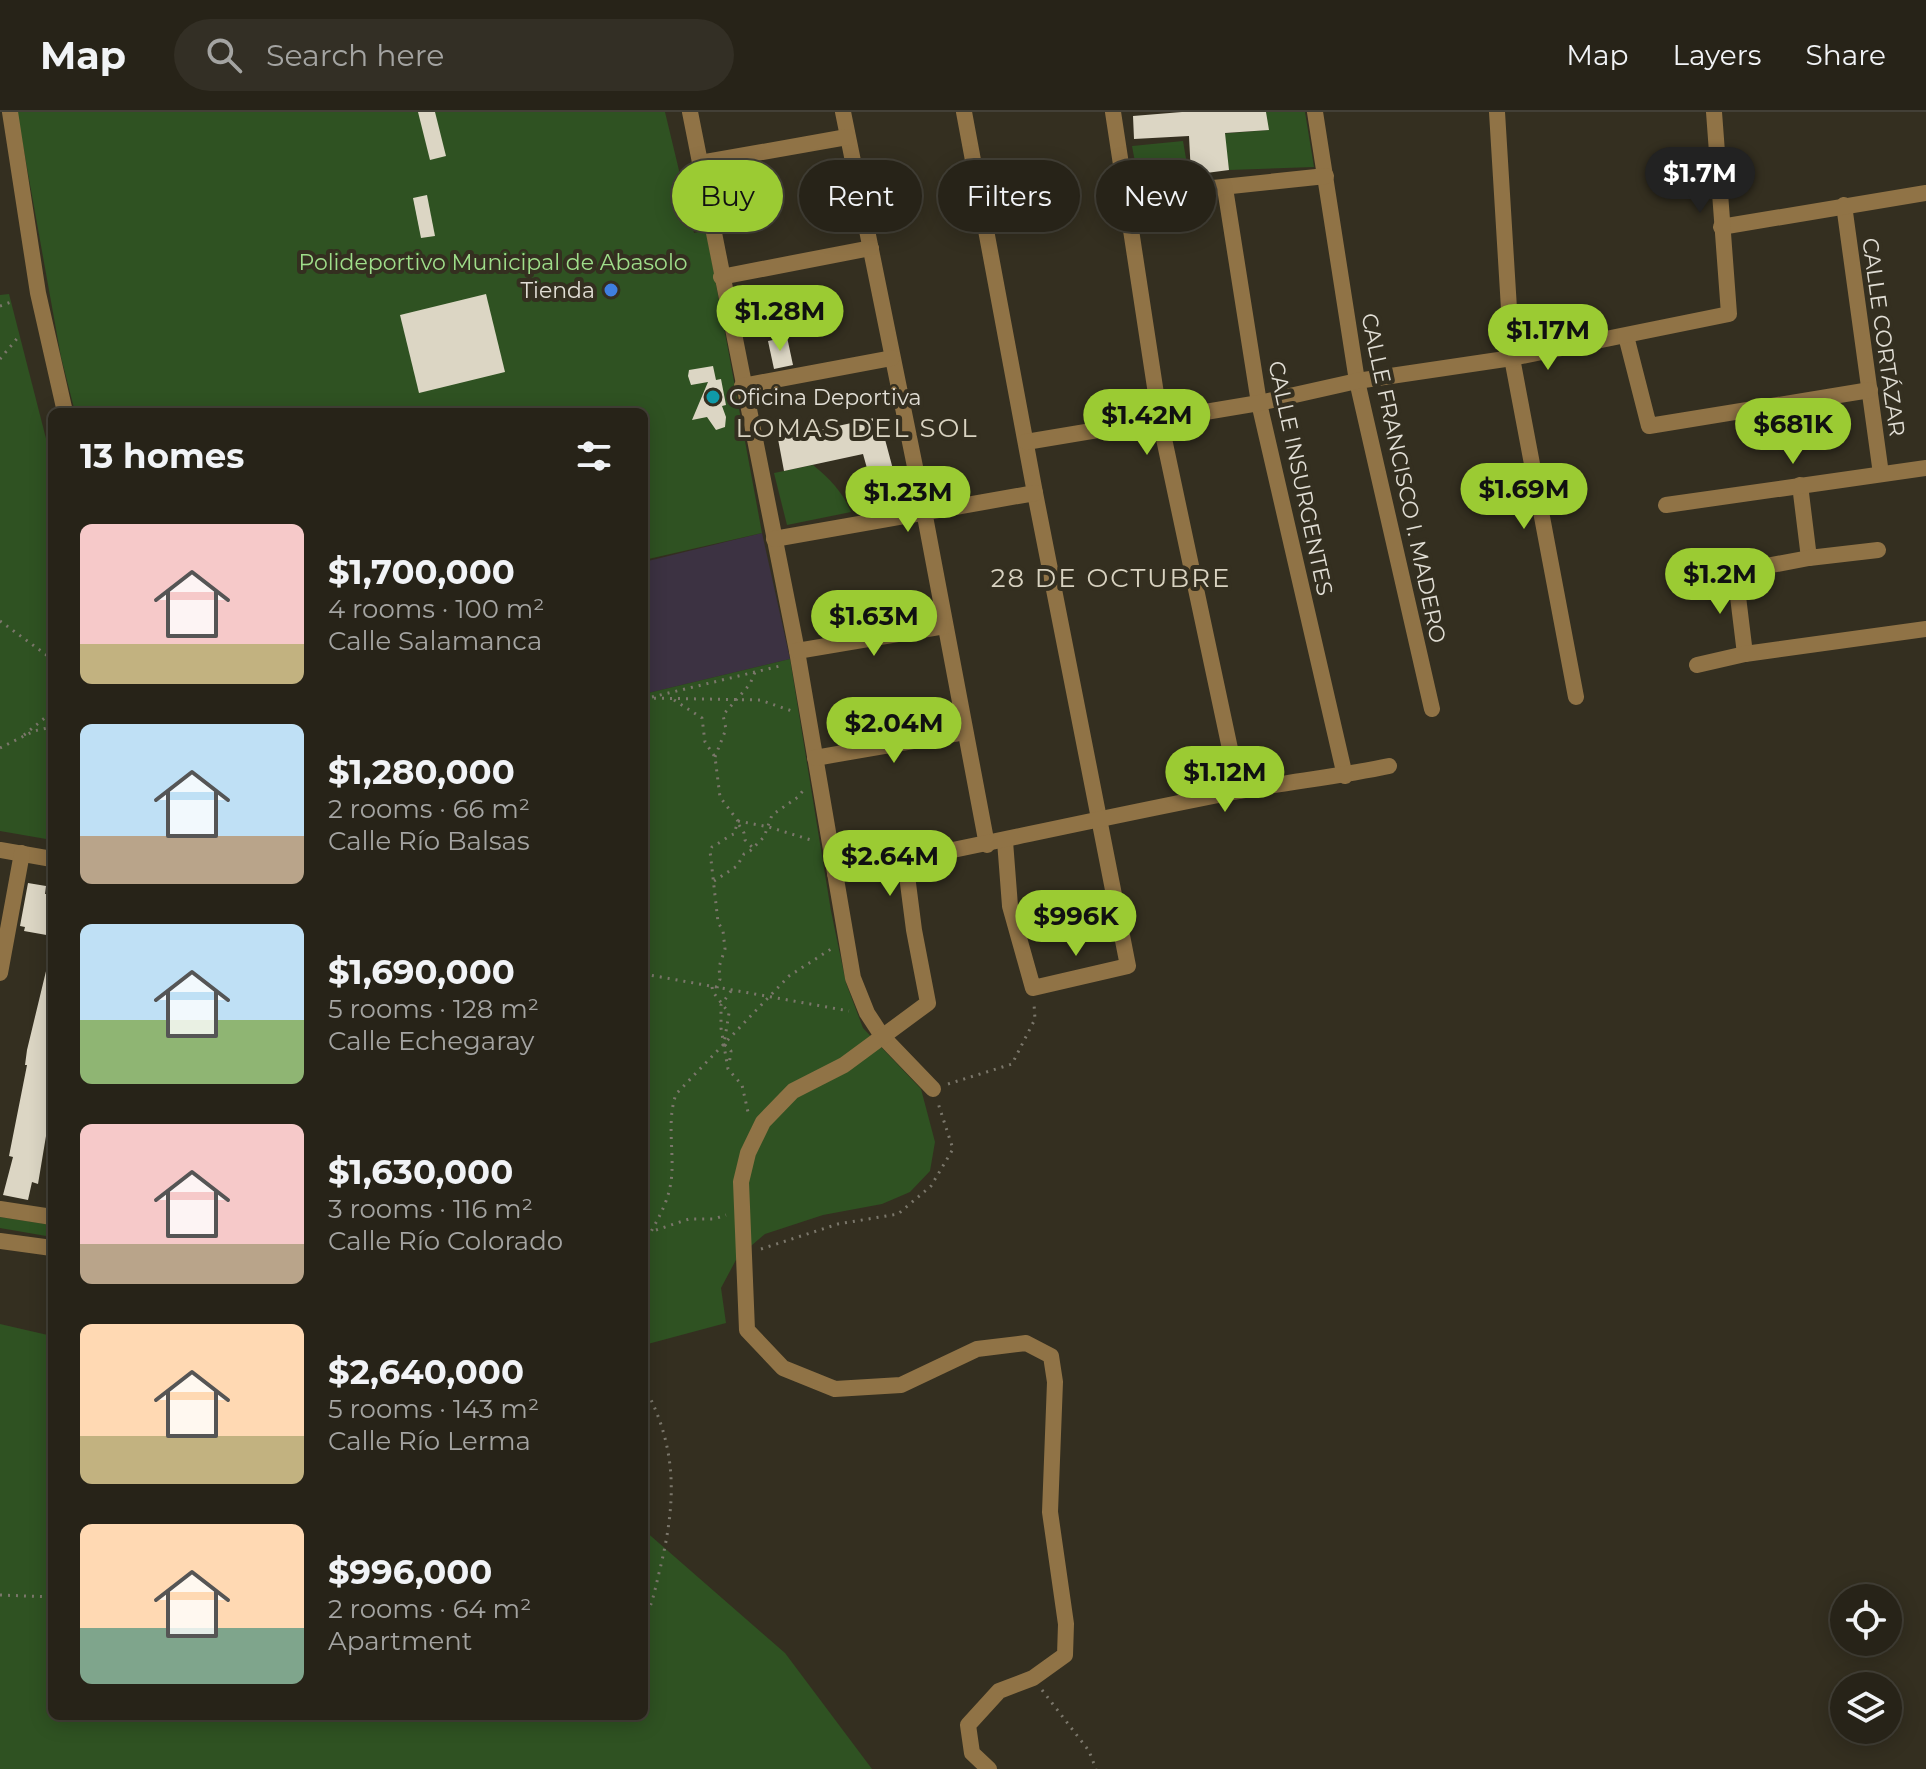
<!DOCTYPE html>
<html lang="en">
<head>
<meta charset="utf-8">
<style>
  body { margin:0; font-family:Montserrat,sans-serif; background:#332f25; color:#f1f3f6; height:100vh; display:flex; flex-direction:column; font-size:30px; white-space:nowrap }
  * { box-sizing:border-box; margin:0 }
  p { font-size:26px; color:#a4a4a2 }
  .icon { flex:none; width:44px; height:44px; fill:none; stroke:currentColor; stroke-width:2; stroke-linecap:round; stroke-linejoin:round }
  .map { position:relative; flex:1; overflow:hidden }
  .side { position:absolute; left:48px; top:296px; width:600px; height:1312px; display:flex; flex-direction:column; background:#272318; border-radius:12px; box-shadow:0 4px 20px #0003,0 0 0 2px #434037 }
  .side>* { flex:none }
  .hud { position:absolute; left:672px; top:48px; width:760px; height:72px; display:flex; gap:16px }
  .controls { position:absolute; left:1830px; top:1472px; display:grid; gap:16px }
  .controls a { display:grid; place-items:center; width:72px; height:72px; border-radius:50%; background:#272318; box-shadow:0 4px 20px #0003,0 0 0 2px #434037; font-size:40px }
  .price { position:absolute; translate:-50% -68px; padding:0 18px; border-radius:28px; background:#9bcb33; color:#111; font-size:26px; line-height:52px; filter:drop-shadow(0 2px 4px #0008) }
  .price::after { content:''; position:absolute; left:50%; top:48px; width:24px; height:18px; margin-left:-12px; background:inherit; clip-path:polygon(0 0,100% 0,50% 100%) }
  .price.active { background:#222; color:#fff }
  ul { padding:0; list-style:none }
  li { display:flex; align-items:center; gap:24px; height:200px; padding:0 32px }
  li span { display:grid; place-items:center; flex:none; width:224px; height:160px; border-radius:12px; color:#555 }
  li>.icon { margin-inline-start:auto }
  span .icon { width:96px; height:96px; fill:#fffc; stroke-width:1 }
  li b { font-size:34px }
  h2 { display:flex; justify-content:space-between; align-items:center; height:96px; padding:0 32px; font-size:34px }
  .tag { padding:0 28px; border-radius:36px; background:#272318; box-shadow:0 4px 20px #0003,0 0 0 2px #434037; font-size:28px; line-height:72px }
  .tag.active { background:#9bcb33; color:#111 }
  header { display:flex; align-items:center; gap:48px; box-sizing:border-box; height:112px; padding:0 40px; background:#272318; border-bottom:2px solid #434037 }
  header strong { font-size:38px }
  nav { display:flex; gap:44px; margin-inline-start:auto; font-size:28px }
  .search { width:560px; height:72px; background:#332f25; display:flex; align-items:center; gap:20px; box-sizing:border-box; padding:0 28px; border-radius:44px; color:#a4a4a2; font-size:30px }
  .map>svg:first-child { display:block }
  .education { fill:#3c3242 }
  .green { fill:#2f5222 }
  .building { fill:#dcd6c4 }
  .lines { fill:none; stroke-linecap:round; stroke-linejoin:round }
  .path { stroke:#7b776b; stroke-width:3; stroke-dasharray:2 6; stroke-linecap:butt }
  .minor { stroke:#907346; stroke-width:16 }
  .shop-dot { fill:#3f7fe0; stroke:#342f20; stroke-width:3 }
  .culture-dot { fill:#0f9aa8; stroke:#342f20; stroke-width:3 }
  .labels { text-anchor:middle; stroke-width:8; stroke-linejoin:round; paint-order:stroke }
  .park-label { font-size:22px; fill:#9fde8a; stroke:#342f20 }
  .poi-label { font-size:22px; fill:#e1ded5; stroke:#342f20; text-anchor:end }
  .street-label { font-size:22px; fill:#e1ded5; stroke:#342f20 }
  .quarter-label { font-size:26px; letter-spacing:2px; fill:#d9d3c1; stroke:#342f20 }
</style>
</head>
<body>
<header>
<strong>Map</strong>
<div class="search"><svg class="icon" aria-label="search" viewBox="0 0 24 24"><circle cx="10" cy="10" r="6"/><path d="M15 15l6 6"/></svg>Search here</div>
<nav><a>Map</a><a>Layers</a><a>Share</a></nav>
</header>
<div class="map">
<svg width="1926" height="1657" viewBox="0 0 1926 1657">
  <rect width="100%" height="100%" fill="#342f20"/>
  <path class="education" d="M762,421L790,547L644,582V450Z"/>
  <g class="green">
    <path d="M17,0H665L694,121L706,118L762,421L644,448V300H75L61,245Z"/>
    <path d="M1266,0H1305L1314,55L1229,58L1227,43L1211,44L1207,23L1268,18Z"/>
    <path d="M1183,29L1189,64L1139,71L1132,34Z"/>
    <path d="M9,182L52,350V728L0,719V183Z"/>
    <path d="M813,353C830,367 842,379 851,400L787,413L774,361Z"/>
    <path d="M790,547L831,799L846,871L863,916L921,977L935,1030L930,1059L910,1080L882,1092L823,1103L765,1122L737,1146L721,1176L726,1211L644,1233V582Z"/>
    <path d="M0,1105L52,1113V1125L0,1116Z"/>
    <path d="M0,1212L52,1224V1604H644V1418L785,1541L872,1657H0Z"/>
  </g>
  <g class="building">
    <path d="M418,0H435L446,44L430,48Z"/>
    <path d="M1182,0H1266L1269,18L1225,21L1229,58L1191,63L1189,24L1134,27L1133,4Z"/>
    <path d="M427,83L435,124L421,126L413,86Z"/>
    <path d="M486,182L505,260L419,281L400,203Z"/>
    <path d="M787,225L793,253L774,257L768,229Z"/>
    <path d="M713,254L716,268L721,267L726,293L722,294L726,305L725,315L716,318L707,305L692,308L708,270L691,273L688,264L689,258Z"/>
    <path d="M879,305L894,361L870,367L863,342L784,359L778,327Z"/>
    <path d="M28,771L46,774L45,782H52V824L24,819L25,815L20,814Z"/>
    <path d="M47,855L52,856V988L38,1072L32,1070L28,1088L3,1083L13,1045L9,1044L27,953H25L27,938Z"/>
  </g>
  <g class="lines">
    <g class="path">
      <path d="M0,194L11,190"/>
      <path d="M0,247L20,223"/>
      <path d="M0,509L52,547"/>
      <path d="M652,585L784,553"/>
      <path d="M646,586L760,588L792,599"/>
      <path d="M674,588L702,606L705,630L715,645L720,685L738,709L734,722C730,723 718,732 712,735L710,739L718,810L723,819L725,837L719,855L720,867L717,876"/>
      <path d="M24,623L52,600"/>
      <path d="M0,636L34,619L52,615"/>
      <path d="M715,645L726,617L723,603L750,572L755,560"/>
      <path d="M738,709L769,715L811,728"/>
      <path d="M739,713L744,721L745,728L753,736"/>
      <path d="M714,769L737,754L744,742L750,739L764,725L772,703L798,685L805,676"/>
      <path d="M644,862L849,899"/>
      <path d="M712,875L713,880L729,901L724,932L731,939L729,953"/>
      <path d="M731,879L721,893V916L728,957L742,973L748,1000"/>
      <path d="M948,972L1012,952L1035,907L1034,892"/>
      <path d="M656,1118L689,1107H714L726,1103"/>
      <path d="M644,1133C655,1111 667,1095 671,1070C675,1041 666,1011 676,982L789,864L831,837"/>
      <path d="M761,1137L838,1112L898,1102L931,1074L953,1037L938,991"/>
      <path d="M644,1274C679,1338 676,1393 659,1461C655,1478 652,1493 644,1509"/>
      <path d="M0,1483L52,1485"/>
      <path d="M1042,1578L1089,1639L1096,1657"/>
    </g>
    <g class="minor">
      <path d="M10,0L38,181L65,300"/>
      <path d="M690,0L797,539L853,866L867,901L882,924L933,977"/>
      <path d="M843,0L924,399L987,733"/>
      <path d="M964,0L1035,381L1128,854L1033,876L1010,794L1005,729"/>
      <path d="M1113,0L1160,308L1239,679"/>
      <path d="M1315,0L1357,269L1432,597"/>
      <path d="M1497,0L1512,246L1576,585"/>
      <path d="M700,51L847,25"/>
      <path d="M1225,76L1259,291L1345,664"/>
      <path d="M1127,85L1326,64"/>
      <path d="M1844,93L1881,362"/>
      <path d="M1721,115L1926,81"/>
      <path d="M721,165L871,136"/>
      <path d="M1626,224L1649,314L1870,278"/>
      <path d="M742,274L892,246"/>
      <path d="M1026,330L1259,291L1357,269L1512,246L1729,202L1714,0"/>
      <path d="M1800,373L1809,446"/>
      <path d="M1666,393L1926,356"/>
      <path d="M774,427L1035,381"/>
      <path d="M1735,460L1745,542"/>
      <path d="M1682,470L1809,446L1878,438"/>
      <path d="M797,539L945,514"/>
      <path d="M1697,553L1745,542L1926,517"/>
      <path d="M815,646L965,620"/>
      <path d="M0,738L52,747"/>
      <path d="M905,748L914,818L928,891L844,953L793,979L763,1010L748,1041L741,1070L747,1218L783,1256L835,1277L901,1273L977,1237L1026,1231L1051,1244L1055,1270L1050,1400L1066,1512L1065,1543L1033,1566L999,1579L968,1613L972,1641L989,1657"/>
      <path d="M835,762C968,736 1100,706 1234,680C1285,670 1338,665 1389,654"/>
      <path d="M0,861L22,741"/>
      <path d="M0,1097L52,1105"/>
      <path d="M0,1129L52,1136"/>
    </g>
  </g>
  <circle class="shop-dot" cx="611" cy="178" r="8"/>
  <circle class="culture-dot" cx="713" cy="285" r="8"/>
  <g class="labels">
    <g class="park-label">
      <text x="493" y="158">Polideportivo Municipal de Abasolo</text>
    </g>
    <g class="poi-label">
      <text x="595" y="186">Tienda</text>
      <text x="729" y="293" text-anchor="start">Oficina Deportiva</text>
    </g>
    <g class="street-label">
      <text transform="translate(1884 225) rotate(82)" y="8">CALLE CORTÁZAR</text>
      <text transform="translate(1301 366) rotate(78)" y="8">CALLE INSURGENTES</text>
      <text transform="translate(1404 366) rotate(78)" y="8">CALLE FRANCISCO I. MADERO</text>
    </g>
    <g class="quarter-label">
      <text x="857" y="325">LOMAS DEL SOL</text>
      <text x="1111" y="475">28 DE OCTUBRE</text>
    </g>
  </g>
</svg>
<div class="controls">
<a><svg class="icon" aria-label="locate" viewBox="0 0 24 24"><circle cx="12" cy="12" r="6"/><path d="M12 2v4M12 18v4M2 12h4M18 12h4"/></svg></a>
<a><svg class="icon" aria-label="layers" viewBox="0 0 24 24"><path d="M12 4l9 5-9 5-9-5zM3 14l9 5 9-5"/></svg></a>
</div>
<b class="price active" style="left:1700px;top:103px">$1.7M</b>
<b class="price" style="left:780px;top:241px">$1.28M</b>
<b class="price" style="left:1548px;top:260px">$1.17M</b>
<b class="price" style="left:1147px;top:345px">$1.42M</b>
<b class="price" style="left:1793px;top:354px">$681K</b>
<b class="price" style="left:1524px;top:419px">$1.69M</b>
<b class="price" style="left:908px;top:422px">$1.23M</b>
<b class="price" style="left:1720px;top:504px">$1.2M</b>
<b class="price" style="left:874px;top:546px">$1.63M</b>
<b class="price" style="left:894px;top:653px">$2.04M</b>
<b class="price" style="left:1225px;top:702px">$1.12M</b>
<b class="price" style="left:890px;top:786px">$2.64M</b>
<b class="price" style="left:1076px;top:846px">$996K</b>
<div class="hud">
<a class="tag active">Buy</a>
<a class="tag">Rent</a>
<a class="tag">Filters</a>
<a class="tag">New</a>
</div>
<section class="side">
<h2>13 homes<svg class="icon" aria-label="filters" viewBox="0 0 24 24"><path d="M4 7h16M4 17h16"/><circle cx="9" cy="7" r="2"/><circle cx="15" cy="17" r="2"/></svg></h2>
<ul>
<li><span style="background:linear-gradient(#f6c9c9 75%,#c2b280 0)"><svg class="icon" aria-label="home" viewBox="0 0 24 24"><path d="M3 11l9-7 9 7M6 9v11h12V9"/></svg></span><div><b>$1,700,000</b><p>4 rooms · 100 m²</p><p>Calle Salamanca</p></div></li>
<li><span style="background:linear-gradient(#bfe0f5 70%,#b9a48a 0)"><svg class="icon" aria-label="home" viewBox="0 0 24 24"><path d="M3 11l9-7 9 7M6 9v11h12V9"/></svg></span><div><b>$1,280,000</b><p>2 rooms · 66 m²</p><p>Calle Río Balsas</p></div></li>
<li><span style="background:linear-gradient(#bfe0f5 60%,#8fb573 0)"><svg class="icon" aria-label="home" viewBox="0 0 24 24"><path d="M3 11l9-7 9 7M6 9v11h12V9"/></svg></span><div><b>$1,690,000</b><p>5 rooms · 128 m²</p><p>Calle Echegaray</p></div></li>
<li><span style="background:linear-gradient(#f6c9c9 75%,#b9a48a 0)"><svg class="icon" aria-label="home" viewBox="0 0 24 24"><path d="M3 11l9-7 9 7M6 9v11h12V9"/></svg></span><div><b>$1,630,000</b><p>3 rooms · 116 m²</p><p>Calle Río Colorado</p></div></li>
<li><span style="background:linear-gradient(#ffd9b3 70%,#c2b280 0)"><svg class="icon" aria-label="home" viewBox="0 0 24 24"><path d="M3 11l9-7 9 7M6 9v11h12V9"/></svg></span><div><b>$2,640,000</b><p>5 rooms · 143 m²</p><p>Calle Río Lerma</p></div></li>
<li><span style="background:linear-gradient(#ffd9b3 65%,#7fa58c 0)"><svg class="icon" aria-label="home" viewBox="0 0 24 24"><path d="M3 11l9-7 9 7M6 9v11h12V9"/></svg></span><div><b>$996,000</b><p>2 rooms · 64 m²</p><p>Apartment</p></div></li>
</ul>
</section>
</div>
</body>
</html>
